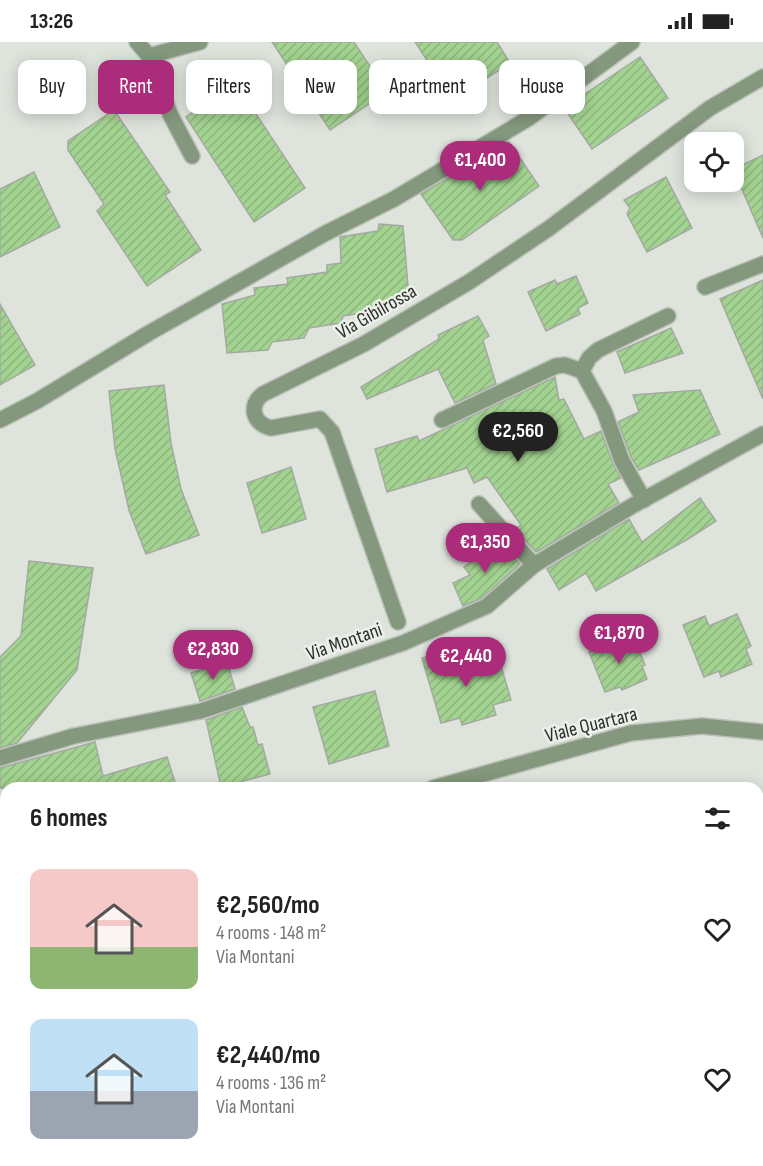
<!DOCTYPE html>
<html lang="en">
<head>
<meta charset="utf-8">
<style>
  body { margin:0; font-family:"Sofia Sans Condensed",sans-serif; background:#f2f2f2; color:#222; height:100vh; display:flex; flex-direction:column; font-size:22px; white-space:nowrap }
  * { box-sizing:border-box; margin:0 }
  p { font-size:20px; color:#767676 }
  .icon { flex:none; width:33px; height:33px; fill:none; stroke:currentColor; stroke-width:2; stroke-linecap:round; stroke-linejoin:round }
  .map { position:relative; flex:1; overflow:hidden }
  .panel { position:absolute; left:0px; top:740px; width:764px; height:386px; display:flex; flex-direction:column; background:#fff; border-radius:18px 18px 0 0; box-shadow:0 3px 15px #0003 }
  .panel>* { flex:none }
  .top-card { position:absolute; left:18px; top:18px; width:728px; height:54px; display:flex; gap:12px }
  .buttons { position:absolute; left:684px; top:90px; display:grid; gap:12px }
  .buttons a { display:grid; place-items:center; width:60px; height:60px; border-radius:12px; background:#fff; box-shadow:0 3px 15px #0003; font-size:30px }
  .price { position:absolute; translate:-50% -51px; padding:0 14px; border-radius:21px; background:#ab2c7a; color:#fff; font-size:20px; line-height:39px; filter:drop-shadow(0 2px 3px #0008) }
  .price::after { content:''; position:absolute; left:50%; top:36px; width:18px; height:14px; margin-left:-9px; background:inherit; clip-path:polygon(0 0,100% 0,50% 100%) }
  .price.selected { background:#222; color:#fff }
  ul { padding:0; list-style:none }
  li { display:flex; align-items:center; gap:18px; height:150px; padding:0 30px }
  li span { display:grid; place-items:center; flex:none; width:168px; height:120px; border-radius:12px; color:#555 }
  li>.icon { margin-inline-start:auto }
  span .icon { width:72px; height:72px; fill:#fffc; stroke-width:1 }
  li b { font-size:26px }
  h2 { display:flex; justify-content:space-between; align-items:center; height:72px; padding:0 30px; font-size:26px }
  .pill { padding:0 21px; border-radius:12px; background:#fff; box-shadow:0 3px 15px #0003; font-size:21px; line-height:54px }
  .pill.selected { background:#ab2c7a; color:#fff }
  .status { display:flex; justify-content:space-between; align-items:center; height:42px; padding:0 30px; background:#fff; direction:ltr }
  .status svg { height:16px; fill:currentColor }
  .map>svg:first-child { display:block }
  .park { fill:url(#park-tufts) }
  .building { fill:url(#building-hatch); stroke:#a4a9a2; stroke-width:1.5 }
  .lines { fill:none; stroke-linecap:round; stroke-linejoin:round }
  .lane-casing { stroke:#bbc0b9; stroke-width:18 }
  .street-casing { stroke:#bbc0b9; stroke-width:18 }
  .lane { stroke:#84987d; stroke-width:15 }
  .street { stroke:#84987d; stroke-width:15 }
  .labels { text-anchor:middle; stroke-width:5; stroke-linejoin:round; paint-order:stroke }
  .street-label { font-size:20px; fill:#2d2f2c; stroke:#ebf1e9 }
</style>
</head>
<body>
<div class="status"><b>13:26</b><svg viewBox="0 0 49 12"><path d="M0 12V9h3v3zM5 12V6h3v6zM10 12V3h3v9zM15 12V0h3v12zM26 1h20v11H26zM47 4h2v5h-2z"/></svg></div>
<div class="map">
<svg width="763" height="1124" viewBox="0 0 763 1124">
  <defs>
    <pattern id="park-tufts" width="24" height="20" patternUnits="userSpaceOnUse" patternTransform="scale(1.5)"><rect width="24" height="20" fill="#a7cb9a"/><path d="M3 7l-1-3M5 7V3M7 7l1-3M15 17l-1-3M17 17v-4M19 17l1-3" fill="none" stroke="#88a57e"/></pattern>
    <pattern id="building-hatch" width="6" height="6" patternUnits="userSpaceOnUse" patternTransform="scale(1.5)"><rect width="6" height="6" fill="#a3d391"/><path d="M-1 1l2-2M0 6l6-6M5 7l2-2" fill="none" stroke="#8db57d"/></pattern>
  </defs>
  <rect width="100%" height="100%" fill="#dee4dc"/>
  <path class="park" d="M763,1025V1124H74L83,1119H758V1026Z"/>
  <g class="building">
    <path d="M272,0H354L387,50L330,88Z"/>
    <path d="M415,0H497L510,21L453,58Z"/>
    <path d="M640,15L668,56L592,107L564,66Z"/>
    <path d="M235,40L305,146L254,180L186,75Z"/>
    <path d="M114,68L170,150L165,153L201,208L147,244L97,169L104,162L68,108V99Z"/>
    <path d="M509,100L539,144L462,198H453L421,152Z"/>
    <path d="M763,113V196L734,129V127Z"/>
    <path d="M34,130L60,185L0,215V147Z"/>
    <path d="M666,135L692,186L647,210L627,172L630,166L624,158Z"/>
    <path d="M379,182L403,184L409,256L373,269L343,274L341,281L309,286L304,296L272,300L268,308L227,311L222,262L255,253L254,246L288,242L287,236L327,230V223L341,221L340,195L378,189Z"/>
    <path d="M576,234L588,261L578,266L580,272L546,289L528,250L555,238L557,242Z"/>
    <path d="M763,238V357L720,257Z"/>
    <path d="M0,262L35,323L0,343Z"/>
    <path d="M478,274L489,294L483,298L496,342L455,361L438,327L367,357L361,345L439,297L438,293Z"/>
    <path d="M671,286L683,311L625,331L617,310Z"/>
    <path d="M555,335L559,358L564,357L584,397L601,389L613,422L621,436L608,442L619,461L536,510L515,487L521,483L487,435L474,441L467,426L387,450L375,407L417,394L419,399Z"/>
    <path d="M164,343L171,401L181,447L199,493L146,512L129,468L115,407L109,349Z"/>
    <path d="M700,348L720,392L639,428L631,415L618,380L639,370L633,353Z"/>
    <path d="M291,425L306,477L262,491L247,441Z"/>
    <path d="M700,456L716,479L688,497L596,549L586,531L559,548L547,527L629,477L642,500Z"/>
    <path d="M499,499L520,522L482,556L463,564L453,541L470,533L464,525Z"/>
    <path d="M29,519L93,526L77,628L17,701L0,706V615L21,594Z"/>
    <path d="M737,572L751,604L746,607L752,622L721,635L719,629L704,635L683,583L705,574L709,584Z"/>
    <path d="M634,596L645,623L642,624L647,637L622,648L620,645L605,650L589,610L612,600L613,604Z"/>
    <path d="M448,610L451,624L498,614L511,658L493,663L496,673L462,683L460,676L441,681L422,616Z"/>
    <path d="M227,620L235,647L200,659L191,631Z"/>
    <path d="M375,649L389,704L329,722L313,665Z"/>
    <path d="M242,665L250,685H253L258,703L262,702L270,732L221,745L206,678Z"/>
    <path d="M95,700L103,734L167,715L177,746H0V726Z"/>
  </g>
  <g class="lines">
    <g class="lane-casing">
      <g id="lane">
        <path d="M137,0L149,14L170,72L192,114"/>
        <path d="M149,14L200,0"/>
        <path d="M705,245L763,222"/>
        <path d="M582,329L589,316L598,308L668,274"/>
        <path d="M442,378L556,324L565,323L582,329L604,369L622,419L644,458"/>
        <path d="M479,462L534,523"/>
        <path d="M758,1082H763"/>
        <path d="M229,1124L232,1119"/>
      </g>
    </g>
    <g class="street-casing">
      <g id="street">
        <path d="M0,378L37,359L149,291L326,191L394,157L529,76L632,0"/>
        <path d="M398,580L332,390L320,377L271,386C253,382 248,363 263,352L364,302L469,240L548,187L710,66L763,35"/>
        <path d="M0,716L74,694L201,669L403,601L487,564L534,523L632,464L763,392"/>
        <path d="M433,746L631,691L702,684L763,690"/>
        <path d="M0,865L6,862"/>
        <path d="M0,1043L6,1060"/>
        <path d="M23,1119L24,1124"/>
      </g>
    </g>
    <use href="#lane" class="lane"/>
    <use href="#street" class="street"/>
  </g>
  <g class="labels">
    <g class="street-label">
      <text transform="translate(376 269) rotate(-30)" y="7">Via Gibilrossa</text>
      <text transform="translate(344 599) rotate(-19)" y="7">Via Montani</text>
      <text transform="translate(591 682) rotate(-14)" y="7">Viale Quartara</text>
    </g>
  </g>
</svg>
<div class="buttons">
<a><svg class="icon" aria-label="locate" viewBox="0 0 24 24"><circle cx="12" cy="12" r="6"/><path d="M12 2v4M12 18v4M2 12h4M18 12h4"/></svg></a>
</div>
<b class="price" style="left:480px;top:150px">€1,400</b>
<b class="price selected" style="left:518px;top:421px">€2,560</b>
<b class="price" style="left:485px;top:532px">€1,350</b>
<b class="price" style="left:619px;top:623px">€1,870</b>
<b class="price" style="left:213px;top:639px">€2,830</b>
<b class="price" style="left:466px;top:646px">€2,440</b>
<div class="top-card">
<a class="pill">Buy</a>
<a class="pill selected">Rent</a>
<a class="pill">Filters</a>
<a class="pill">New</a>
<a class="pill">Apartment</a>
<a class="pill">House</a>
</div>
<section class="panel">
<h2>6 homes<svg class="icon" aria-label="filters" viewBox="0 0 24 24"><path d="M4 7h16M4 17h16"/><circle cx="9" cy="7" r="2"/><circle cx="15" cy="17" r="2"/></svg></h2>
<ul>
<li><span style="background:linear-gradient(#f6c9c9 65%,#8fb573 0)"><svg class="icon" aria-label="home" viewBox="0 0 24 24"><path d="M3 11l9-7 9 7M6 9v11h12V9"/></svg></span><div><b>€2,560/mo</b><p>4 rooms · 148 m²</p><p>Via Montani</p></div><svg class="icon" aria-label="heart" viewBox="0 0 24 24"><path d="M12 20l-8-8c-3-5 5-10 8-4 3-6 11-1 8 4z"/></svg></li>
<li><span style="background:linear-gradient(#bfe0f5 60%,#9aa5b1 0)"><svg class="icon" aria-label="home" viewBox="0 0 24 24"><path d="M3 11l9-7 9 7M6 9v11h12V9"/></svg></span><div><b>€2,440/mo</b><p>4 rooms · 136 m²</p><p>Via Montani</p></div><svg class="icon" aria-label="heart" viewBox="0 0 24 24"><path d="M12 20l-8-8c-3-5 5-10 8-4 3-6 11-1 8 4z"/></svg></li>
</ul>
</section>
</div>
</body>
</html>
